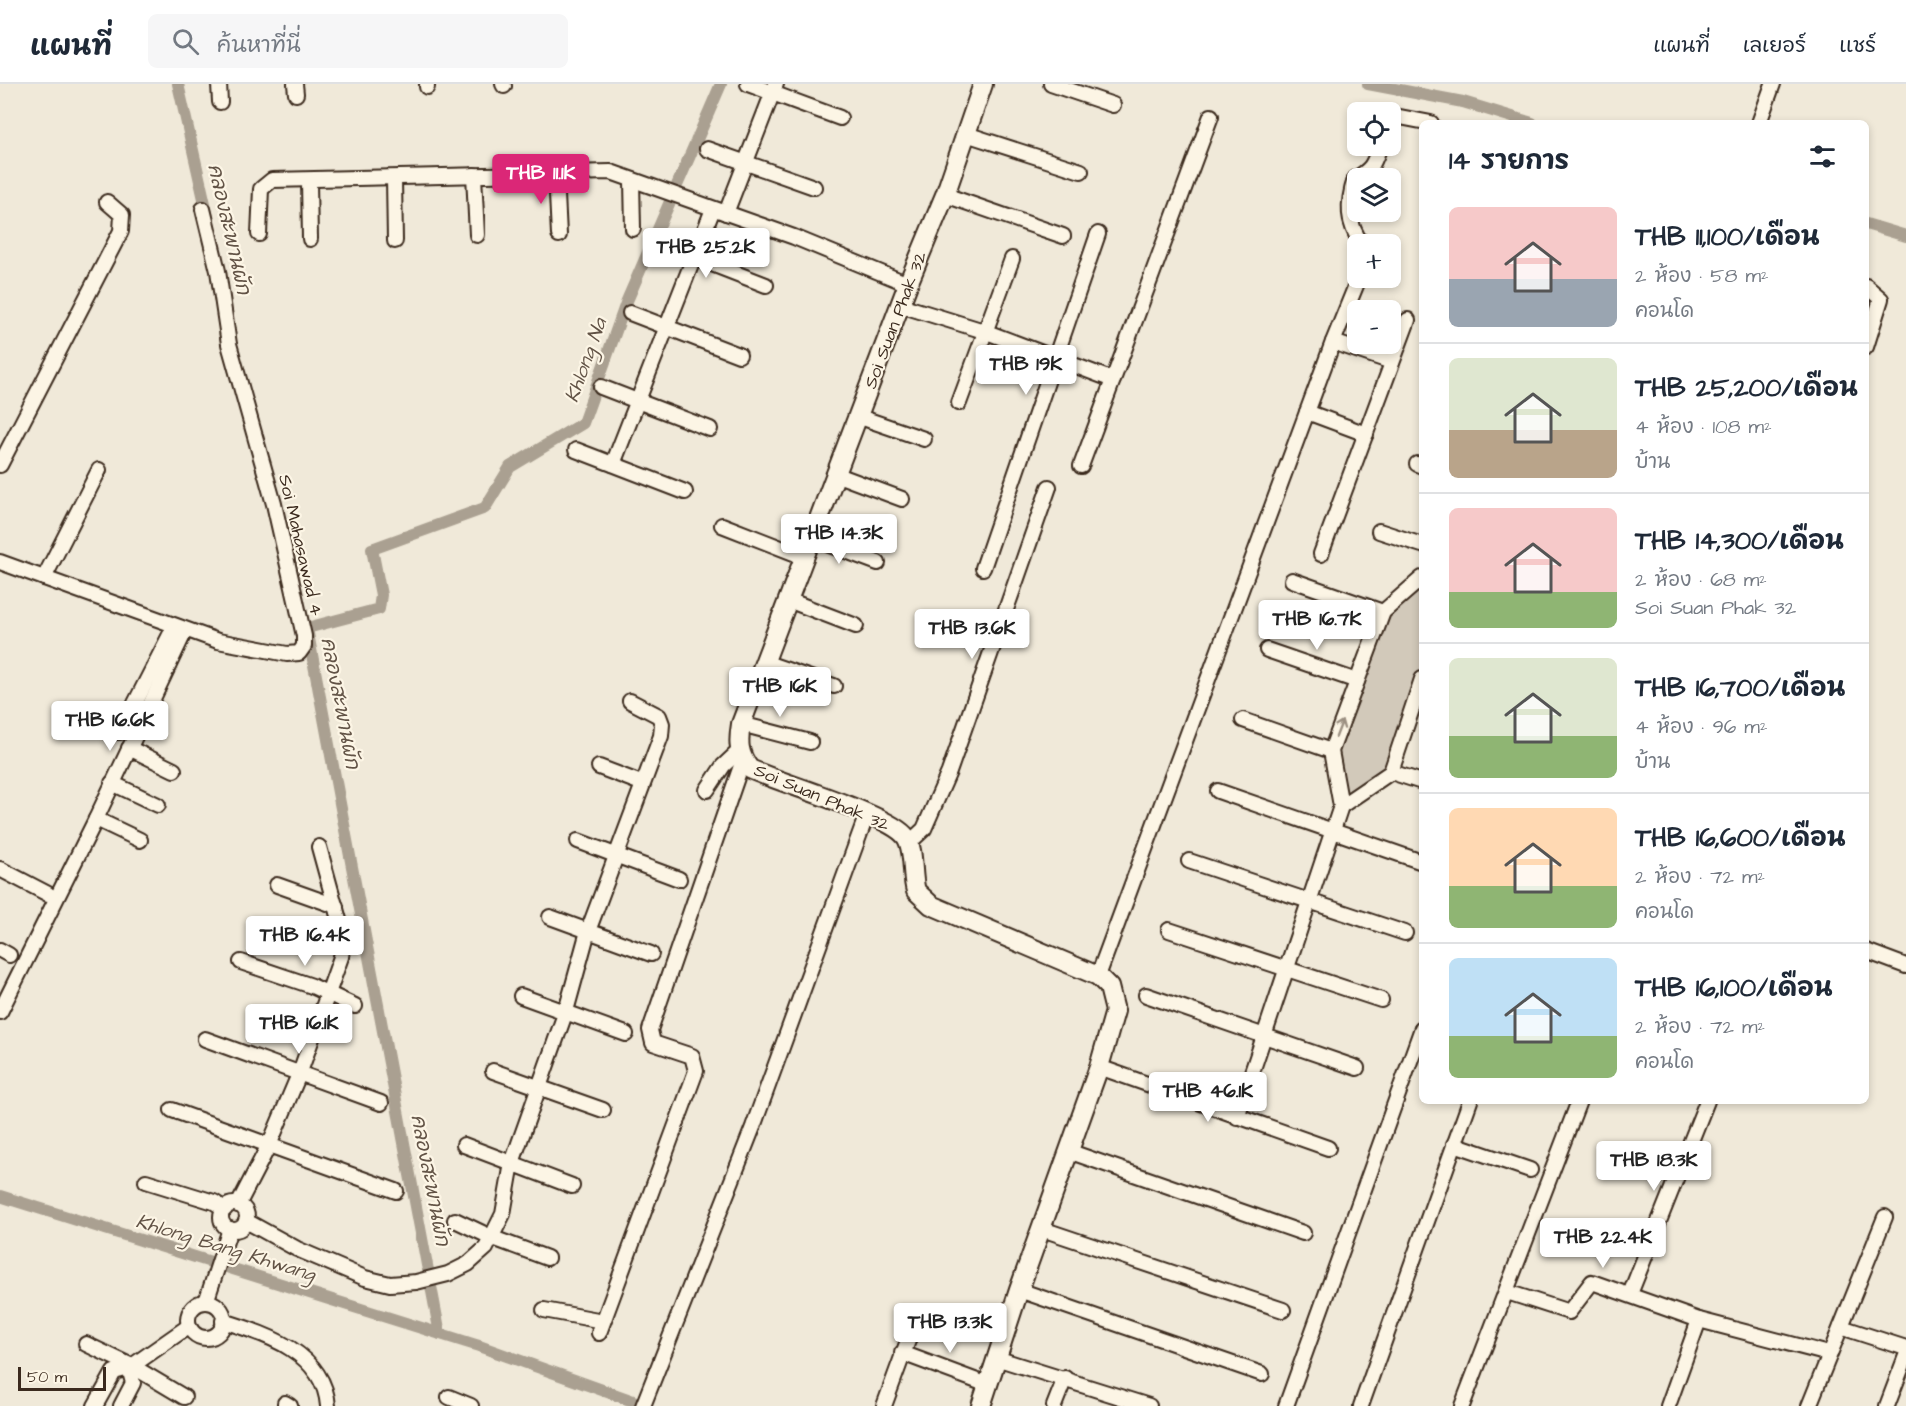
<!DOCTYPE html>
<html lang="th">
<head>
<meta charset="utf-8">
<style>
  body { margin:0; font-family:"Architects Daughter","Playpen Sans Thai",sans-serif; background:#f6f6f7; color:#1f2937; height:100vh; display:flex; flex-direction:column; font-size:22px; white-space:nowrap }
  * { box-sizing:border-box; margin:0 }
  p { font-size:20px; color:#747a83 }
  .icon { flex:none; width:33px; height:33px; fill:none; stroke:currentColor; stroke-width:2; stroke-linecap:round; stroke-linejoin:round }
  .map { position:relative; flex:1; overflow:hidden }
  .panel { position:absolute; left:1419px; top:36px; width:450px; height:984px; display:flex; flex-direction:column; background:#fff; border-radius:9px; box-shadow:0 3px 9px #0003 }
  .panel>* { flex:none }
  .tools { position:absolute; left:1347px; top:18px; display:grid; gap:12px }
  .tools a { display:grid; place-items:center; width:54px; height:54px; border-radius:9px; background:#fff; box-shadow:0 3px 9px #0003; font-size:30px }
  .scale { position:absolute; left:18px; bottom:15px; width:88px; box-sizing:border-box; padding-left:6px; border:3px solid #3b2a1e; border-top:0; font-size:16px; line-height:21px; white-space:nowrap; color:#3b2a1e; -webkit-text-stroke:4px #fcf5e5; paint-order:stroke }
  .price { position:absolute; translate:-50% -51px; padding:0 14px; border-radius:6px; background:#fff; color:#222; font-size:20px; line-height:39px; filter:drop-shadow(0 2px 3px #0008) }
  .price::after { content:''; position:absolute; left:50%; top:36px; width:18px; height:14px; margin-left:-9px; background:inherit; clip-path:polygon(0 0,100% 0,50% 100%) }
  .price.selected { background:#db2777; color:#fff }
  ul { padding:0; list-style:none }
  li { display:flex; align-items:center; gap:18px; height:150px; padding:0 30px }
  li+li { border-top:2px solid #e0e1e3 }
  li span { display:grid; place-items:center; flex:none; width:168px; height:120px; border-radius:9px; color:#555 }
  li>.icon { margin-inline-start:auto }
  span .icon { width:72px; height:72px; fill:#fffc; stroke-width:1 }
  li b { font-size:26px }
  h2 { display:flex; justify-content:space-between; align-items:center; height:72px; padding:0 30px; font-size:26px }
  header { display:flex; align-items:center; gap:36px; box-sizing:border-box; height:84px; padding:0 30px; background:#fff; border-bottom:2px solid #e0e1e3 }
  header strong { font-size:28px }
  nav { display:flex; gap:33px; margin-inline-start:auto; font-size:21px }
  .search { width:420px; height:54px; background:#f6f6f7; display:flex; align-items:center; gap:15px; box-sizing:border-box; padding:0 21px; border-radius:9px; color:#747a83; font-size:22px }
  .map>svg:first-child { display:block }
  .green { fill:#d2c9ba; stroke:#867a6c; stroke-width:1.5 }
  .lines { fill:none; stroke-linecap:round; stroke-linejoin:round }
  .canal { stroke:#aaa091; stroke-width:12 }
  .street-casing { stroke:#3b2a1e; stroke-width:18 }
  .secondary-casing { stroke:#3b2a1e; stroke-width:22 }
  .street { stroke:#fcf5e5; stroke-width:14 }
  .secondary { stroke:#fcf5e5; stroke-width:18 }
  .oneway { stroke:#9c9082 }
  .labels { text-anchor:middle; stroke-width:4.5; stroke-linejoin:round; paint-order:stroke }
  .street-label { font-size:18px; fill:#3b2a1e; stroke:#fcf5e5 }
  .water-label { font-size:20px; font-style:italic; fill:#625346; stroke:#fcf5e5 }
</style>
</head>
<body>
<header>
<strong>แผนที่</strong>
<div class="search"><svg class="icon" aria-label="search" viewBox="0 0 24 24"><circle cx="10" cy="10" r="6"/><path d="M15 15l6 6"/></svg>ค้นหาที่นี่</div>
<nav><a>แผนที่</a><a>เลเยอร์</a><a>แชร์</a></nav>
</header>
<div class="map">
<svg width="1906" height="1322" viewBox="0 0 1906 1322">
  <rect width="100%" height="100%" fill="#f0e9d9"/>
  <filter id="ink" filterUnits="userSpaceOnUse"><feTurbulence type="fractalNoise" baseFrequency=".0167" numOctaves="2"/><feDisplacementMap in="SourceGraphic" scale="12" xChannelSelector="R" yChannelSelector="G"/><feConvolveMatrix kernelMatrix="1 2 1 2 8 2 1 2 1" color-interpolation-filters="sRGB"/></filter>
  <g filter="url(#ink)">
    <path class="green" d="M1422,500V595L1391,688L1341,722L1331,667L1383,528Z"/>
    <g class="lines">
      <g class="canal">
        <path d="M178,0L208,133"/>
        <path d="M1368,0L1463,18L1532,39"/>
        <path d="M1866,140L1906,152"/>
        <path d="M307,544L440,1250"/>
        <path d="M307,544L379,525L381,511L372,465L485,424L510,383L583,339L626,219L721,0"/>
        <path d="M0,1112L479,1262L647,1322"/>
      </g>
      <g class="street-casing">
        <g id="street">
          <path d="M219,0L220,18"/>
          <path d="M295,0L296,10"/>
          <path d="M427,0V3"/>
          <path d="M503,0L504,2"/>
          <path d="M748,0L840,34"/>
          <path d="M1051,0L1113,21"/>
          <path d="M1390,36L1400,33L1431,39"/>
          <path d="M1759,39L1773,0"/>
          <path d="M966,50L1081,87"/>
          <path d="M707,65L814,103"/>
          <path d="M556,90L559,151"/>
          <path d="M474,91L477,151"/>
          <path d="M394,94L395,157"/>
          <path d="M632,96L633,145"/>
          <path d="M309,97L310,155"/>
          <path d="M945,111L1063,152"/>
          <path d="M726,129L776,0"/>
          <path d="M259,150L261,105L272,96L611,88L794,153L908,200"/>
          <path d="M658,159L766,201"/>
          <path d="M1362,160C1347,140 1347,119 1355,95C1373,84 1373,81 1380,62"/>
          <path d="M1866,202L1881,215L1866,263"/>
          <path d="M900,221L984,247L1113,296"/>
          <path d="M630,229L739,271"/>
          <path d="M1333,258L1392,278"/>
          <path d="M601,303L710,345"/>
          <path d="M959,319L1012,175"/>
          <path d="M1307,328L1366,350"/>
          <path d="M857,332L924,355"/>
          <path d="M576,366L685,408"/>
          <path d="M613,380L713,125"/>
          <path d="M1417,380L1422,382"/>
          <path d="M0,381L121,147L122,131L107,118"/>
          <path d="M1081,382L1211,32"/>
          <path d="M835,390L902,415"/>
          <path d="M722,441L804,473"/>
          <path d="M1379,447L1422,461"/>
          <path d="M811,454L878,479"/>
          <path d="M1321,470L1408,236"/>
          <path d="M0,478L218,557L287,570L299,569L304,562V552L274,420L229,260L218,187L203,125"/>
          <path d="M983,484L1098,150"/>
          <path d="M44,494L99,386"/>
          <path d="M1292,496L1383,528"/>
          <path d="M788,516L856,542"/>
          <path d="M1267,566L1357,597"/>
          <path d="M764,578L834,602"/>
          <path d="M1243,636L1331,667"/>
          <path d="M741,640L810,658"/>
          <path d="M110,647L119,648L127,635L174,543"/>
          <path d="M129,664L174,686"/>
          <path d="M599,683L641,699"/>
          <path d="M1391,688L1422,698"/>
          <path d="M112,699L158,721"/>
          <path d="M707,706L723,682L739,667"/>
          <path d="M1218,707L1422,778"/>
          <path d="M1341,722L1391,688L1422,595"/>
          <path d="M140,756L96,735L185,547"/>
          <path d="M578,757L679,795"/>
          <path d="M909,759L924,745L949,688L1049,403"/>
          <path d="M1189,777L1405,849"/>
          <path d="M0,785L48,810"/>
          <path d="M277,801L336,822"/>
          <path d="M550,833L651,870"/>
          <path d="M1169,846L1381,916"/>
          <path d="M0,866L9,871"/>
          <path d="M1866,867L1906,882"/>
          <path d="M241,878L312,902L355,922"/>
          <path d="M1098,892L1333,258L1359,194"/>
          <path d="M1146,911L1357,984"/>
          <path d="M521,912L626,950"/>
          <path d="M0,928L96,735"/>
          <path d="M205,955L381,1019"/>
          <path d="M1099,983L1328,1064"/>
          <path d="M493,987L603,1026"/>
          <path d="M172,1026L396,1107"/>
          <path d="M1237,1033L1341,722L1331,667L1383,528L1422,494"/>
          <path d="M1454,1060L1530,1086"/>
          <path d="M464,1061L572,1102"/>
          <path d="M1068,1067L1303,1149"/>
          <path d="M146,1097L214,1118L225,1125"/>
          <circle cx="234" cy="1133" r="13"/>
          <path d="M238,1121L270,1059L300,988L341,873L344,854L319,763"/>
          <path d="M455,1136L493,1154L547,1174"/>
          <path d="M246,1137L297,1165L365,1194L390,1200L416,1198L448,1190L468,1180L486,1164L503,1130L512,1079L566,927L588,847L661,652L662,640L659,632L630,617"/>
          <path d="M1042,1145L1283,1226"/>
          <path d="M1019,1206L1262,1290"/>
          <path d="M1507,1208L1569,1228L1592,1198L1699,1236L1829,1270"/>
          <path d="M1630,1210L1707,1017"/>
          <path d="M206,1218L230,1145"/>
          <circle cx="206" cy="1236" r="18"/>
          <path d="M544,1226L603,1237"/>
          <path d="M223,1237C267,1250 324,1269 328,1322"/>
          <path d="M1841,1243L1906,1264"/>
          <path d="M599,1249L696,987L692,972L653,959L650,946L743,676"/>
          <path d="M86,1260L132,1282L184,1313"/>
          <path d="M902,1269L988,1301"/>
          <path d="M996,1274L1149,1322"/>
          <path d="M449,1313L471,1322"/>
          <path d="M285,1319L290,1322"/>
          <path d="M95,1322L114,1288L129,1284L189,1242"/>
          <path d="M121,1322L133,1299L129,1284"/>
          <path d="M643,1322L753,1043L867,730"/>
          <path d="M884,1322L917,1232"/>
          <path d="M1054,1322L1065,1294"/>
          <path d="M1286,1322L1422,944"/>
          <path d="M1361,1322L1470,1017"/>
          <path d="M1462,1322L1579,1017"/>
          <path d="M1668,1322L1699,1236"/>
          <path d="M1809,1322L1885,1133"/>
          <path d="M1887,1322L1906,1272"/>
        </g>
      </g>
      <g class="secondary-casing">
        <path id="secondary" d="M981,1322L1019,1206L1099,983L1115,927L1109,903L1098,892L931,821L916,807C911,791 915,766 906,753C891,731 780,699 750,685C738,670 738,658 741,640L908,200L945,111L983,0"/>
      </g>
      <use href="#street" class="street"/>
      <use href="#secondary" class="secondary"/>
    </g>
    <defs><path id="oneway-shaft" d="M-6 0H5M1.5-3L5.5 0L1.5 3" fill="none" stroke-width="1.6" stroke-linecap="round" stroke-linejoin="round" transform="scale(1.5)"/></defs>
    <use class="oneway" href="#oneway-shaft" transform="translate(1339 645) rotate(-69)"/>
  </g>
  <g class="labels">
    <g class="street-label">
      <text transform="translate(895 236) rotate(-69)" y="6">Soi Suan Phak 32</text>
      <text transform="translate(301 461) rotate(77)" y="6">Soi Mahasawad 4</text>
      <text transform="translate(822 713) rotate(23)" y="6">Soi Suan Phak 32</text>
    </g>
    <g class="water-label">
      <text transform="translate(230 145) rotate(77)" y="7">คลองสะพานผัก</text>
      <text transform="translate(585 276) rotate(-70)" y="7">Khlong Na</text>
      <text transform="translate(341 619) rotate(79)" y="7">คลองสะพานผัก</text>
      <text transform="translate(431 1096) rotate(79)" y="7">คลองสะพานผัก</text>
      <text transform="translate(226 1163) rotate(17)" y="7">Khlong Bang Khwang</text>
    </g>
  </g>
</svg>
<div class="tools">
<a><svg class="icon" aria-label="locate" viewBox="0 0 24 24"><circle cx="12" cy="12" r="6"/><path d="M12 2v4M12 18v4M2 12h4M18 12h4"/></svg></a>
<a><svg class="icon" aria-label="layers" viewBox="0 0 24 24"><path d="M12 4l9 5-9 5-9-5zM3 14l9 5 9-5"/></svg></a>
<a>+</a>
<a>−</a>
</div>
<div class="scale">50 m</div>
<b class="price selected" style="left:541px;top:121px">THB 11.1K</b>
<b class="price" style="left:706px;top:195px">THB 25.2K</b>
<b class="price" style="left:1026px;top:312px">THB 19K</b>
<b class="price" style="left:839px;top:481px">THB 14.3K</b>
<b class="price" style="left:1317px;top:567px">THB 16.7K</b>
<b class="price" style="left:972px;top:576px">THB 13.6K</b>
<b class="price" style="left:780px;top:634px">THB 16K</b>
<b class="price" style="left:110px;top:668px">THB 16.6K</b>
<b class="price" style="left:305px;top:883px">THB 16.4K</b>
<b class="price" style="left:299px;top:971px">THB 16.1K</b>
<b class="price" style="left:1208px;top:1039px">THB 46.1K</b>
<b class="price" style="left:1654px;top:1108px">THB 18.3K</b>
<b class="price" style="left:1603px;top:1185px">THB 22.4K</b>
<b class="price" style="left:950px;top:1270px">THB 13.3K</b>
<section class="panel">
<h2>14 รายการ<svg class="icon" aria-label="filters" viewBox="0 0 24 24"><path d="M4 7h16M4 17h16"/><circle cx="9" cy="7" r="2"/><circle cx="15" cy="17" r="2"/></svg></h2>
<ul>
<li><span style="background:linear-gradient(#f6c9c9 60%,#9aa5b1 0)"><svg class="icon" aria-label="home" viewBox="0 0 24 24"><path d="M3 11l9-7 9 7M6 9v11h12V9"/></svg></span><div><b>THB 11,100/เดือน</b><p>2 ห้อง · 58 m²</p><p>คอนโด</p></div></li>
<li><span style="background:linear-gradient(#dfe7d0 60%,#b9a48a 0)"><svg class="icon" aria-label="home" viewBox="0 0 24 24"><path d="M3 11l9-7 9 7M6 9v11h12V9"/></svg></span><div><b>THB 25,200/เดือน</b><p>4 ห้อง · 108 m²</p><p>บ้าน</p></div></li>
<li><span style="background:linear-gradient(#f6c9c9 70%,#8fb573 0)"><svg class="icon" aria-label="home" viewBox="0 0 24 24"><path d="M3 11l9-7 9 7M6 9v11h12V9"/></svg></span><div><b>THB 14,300/เดือน</b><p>2 ห้อง · 68 m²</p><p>Soi Suan Phak 32</p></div></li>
<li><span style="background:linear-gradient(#dfe7d0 65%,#8fb573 0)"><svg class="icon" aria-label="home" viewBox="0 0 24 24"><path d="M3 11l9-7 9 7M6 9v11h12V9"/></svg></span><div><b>THB 16,700/เดือน</b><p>4 ห้อง · 96 m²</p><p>บ้าน</p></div></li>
<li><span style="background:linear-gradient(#ffd9b3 65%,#8fb573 0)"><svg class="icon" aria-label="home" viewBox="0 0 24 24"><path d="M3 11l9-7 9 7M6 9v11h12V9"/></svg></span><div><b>THB 16,600/เดือน</b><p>2 ห้อง · 72 m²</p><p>คอนโด</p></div></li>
<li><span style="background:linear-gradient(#bfe0f5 65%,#8fb573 0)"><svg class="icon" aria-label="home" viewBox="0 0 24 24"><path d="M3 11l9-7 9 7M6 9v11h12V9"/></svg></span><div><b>THB 16,100/เดือน</b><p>2 ห้อง · 72 m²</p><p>คอนโด</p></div></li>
</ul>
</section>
</div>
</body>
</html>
